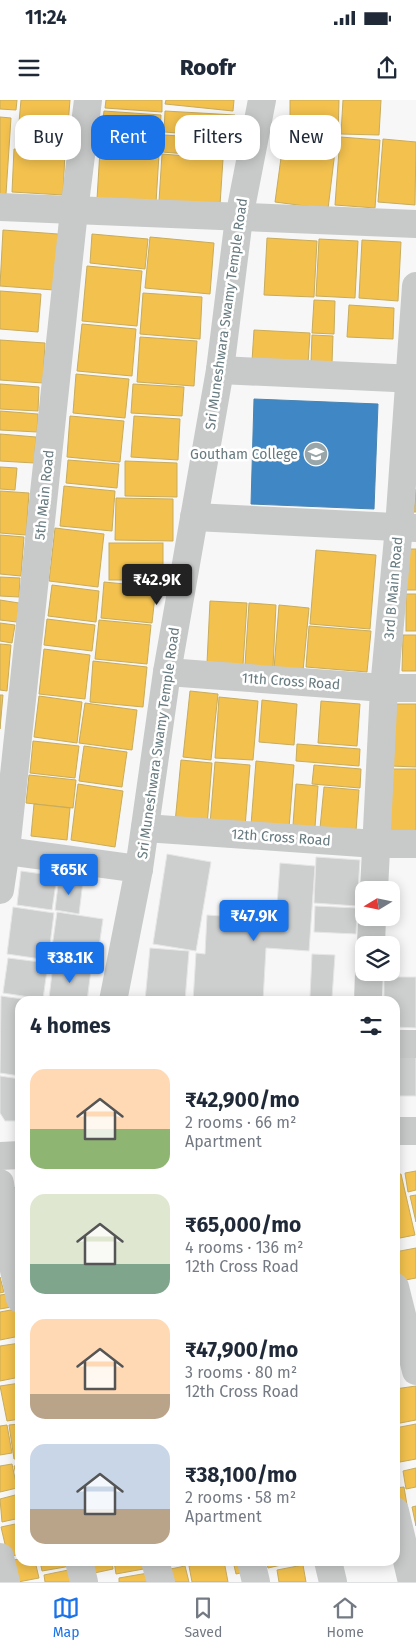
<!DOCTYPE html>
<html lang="en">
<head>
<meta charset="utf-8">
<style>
  body { margin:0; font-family:"Fira Sans",sans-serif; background:#f6f6f7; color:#1f2937; height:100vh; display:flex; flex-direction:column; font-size:19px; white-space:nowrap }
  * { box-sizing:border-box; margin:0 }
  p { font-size:16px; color:#747a83 }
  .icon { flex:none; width:28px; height:28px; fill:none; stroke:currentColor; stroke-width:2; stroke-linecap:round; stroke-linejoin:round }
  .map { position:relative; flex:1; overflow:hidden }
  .drawer { position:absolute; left:15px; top:896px; width:385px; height:570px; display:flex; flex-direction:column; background:#fff; border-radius:15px; box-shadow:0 2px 12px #0003 }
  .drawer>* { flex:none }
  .banner { position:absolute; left:15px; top:15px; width:386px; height:45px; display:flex; gap:10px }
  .needle { width:32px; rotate:260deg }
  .fabs { position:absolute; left:355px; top:781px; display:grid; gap:10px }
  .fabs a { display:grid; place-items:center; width:45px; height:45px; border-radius:10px; background:#fff; box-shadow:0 2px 12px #0003; font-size:25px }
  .price { position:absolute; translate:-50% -42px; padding:0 11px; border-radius:5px; background:#1a73e8; color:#fff; font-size:16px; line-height:32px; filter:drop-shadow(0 1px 2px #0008) }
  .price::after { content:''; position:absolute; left:50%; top:30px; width:15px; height:11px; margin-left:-8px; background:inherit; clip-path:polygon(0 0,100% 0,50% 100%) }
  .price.on { background:#222; color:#fff }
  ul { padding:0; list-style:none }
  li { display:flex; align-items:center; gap:15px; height:125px; padding:0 15px }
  li span { display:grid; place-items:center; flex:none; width:140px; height:100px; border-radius:15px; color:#555 }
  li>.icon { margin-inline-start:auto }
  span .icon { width:60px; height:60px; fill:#fffc; stroke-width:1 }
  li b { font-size:21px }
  h2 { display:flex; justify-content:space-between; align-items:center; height:60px; padding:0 15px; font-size:21px }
  .chip { padding:0 18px; border-radius:15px; background:#fff; box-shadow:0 2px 12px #0003; font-size:18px; line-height:45px }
  .chip.on { background:#1a73e8; color:#fff }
  .status { display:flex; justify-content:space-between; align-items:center; height:35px; padding:0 25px; background:#fff; direction:ltr }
  .status svg { height:14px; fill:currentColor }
  header { display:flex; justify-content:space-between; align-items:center; height:65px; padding:0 15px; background:#fff; font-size:22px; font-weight:800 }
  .tabs { display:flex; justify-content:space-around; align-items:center; height:70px; border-top:1px solid #e0e1e3; background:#fff; font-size:14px; color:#747a83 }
  .tabs a { display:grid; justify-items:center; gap:2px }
  .tabs .on { color:#1a73e8 }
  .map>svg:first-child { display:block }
  .homes { fill:#f2c14e; stroke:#c8ac5d }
  .schools { fill:#3f88c5; stroke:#4b84b0 }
  .building { fill:#cdcfcf; stroke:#e6e6e6 }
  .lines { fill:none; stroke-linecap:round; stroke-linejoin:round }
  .minor { stroke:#c8caca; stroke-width:28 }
  .labels { text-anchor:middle; stroke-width:5; stroke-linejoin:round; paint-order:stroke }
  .street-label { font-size:14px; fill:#667a7f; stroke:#fff }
  .poi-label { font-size:14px; fill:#667a7f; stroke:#fff; text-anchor:end }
</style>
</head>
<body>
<div class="status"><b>11:24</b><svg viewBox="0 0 49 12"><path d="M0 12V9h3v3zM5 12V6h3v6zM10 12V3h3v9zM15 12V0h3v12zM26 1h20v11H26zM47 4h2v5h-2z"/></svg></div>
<header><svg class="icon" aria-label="menu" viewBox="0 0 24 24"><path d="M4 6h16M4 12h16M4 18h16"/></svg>Roofr<svg class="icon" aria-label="share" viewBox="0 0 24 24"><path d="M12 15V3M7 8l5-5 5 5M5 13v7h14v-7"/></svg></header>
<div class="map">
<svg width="416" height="1482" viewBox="0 0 416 1482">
  <rect width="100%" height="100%" fill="#f7f7f7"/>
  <g class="homes">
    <path d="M0,0H17L16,10L0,9Z"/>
    <path d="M21,0H70L66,49L17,45Z"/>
    <path d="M106,0H162V12L105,8Z"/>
    <path d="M166,0H234L233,11L165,4Z"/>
    <path d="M290,0H339L338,37L290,36Z"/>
    <path d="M343,0H381L379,35L341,34Z"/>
    <path d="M104,11L161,15L160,32L102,28Z"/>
    <path d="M165,11L235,15L234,37L164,32Z"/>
    <path d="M0,17L11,18L6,94H0Z"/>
    <path d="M103,31L159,35L158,52L102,48Z"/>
    <path d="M164,35L226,39L225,57L162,52Z"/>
    <path d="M284,36L336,43L328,109L275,102Z"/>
    <path d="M340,37L380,40L375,108L335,105Z"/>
    <path d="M383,39L416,42L415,105L378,102Z"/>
    <path d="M14,49L65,52L63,95L12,92Z"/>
    <path d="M100,50L159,54L156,103L97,99Z"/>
    <path d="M162,54L223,59L220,105L159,101Z"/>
    <path d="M3,130L58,134L54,190L0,186Z"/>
    <path d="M92,134L148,139L145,169L90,163Z"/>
    <path d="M150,137L214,143L210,194L145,188Z"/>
    <path d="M267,138L317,141L314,197L264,195Z"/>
    <path d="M319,139L358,141L355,198L316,196Z"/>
    <path d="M362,140L401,142L398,201L359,198Z"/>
    <path d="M87,166L142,171L137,226L82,221Z"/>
    <path d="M0,191L41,194L38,232L0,229Z"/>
    <path d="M143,193L202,197L200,239L140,234Z"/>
    <path d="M314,200L335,201L334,234L312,233Z"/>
    <path d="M349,205L394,208L393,239L347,237Z"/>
    <path d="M82,224L136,229L132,276L77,271Z"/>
    <path d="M254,230L310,233L308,264L252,261Z"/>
    <path d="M312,235L333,236L332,263L311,262Z"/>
    <path d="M140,237L197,241L194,286L137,282Z"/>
    <path d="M0,240L45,243L43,283L0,280Z"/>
    <path d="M76,274L129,279L125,318L73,313Z"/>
    <path d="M0,284L39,287L38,311L0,309Z"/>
    <path d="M133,284L184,287L182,316L131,313Z"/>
    <path d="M0,311L38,314L37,332L0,330Z"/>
    <path d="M70,316L124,321L120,362L67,357Z"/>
    <path d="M134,316L180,319L178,360L131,357Z"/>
    <path d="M0,334L36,337L34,363L0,361Z"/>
    <path d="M68,360L119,364L117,388L66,383Z"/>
    <path d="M125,361L177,363V397L125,396Z"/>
    <path d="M0,367L17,368L15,390L0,389Z"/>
    <path d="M64,386L115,391L112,431L60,426Z"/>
    <path d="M416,389V412H414Z"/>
    <path d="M0,391L29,393L26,435L0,433Z"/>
    <path d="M116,398L173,399V441L115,440Z"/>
    <path d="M55,428L104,434L98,487L49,481Z"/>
    <path d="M0,435L24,437L21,476L0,474Z"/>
    <rect x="109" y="443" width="54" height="37"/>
    <path d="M408,449H416V490H406Z"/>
    <path d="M316,450L376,455L370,529L310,524Z"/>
    <path d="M0,477L20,478L19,497L0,496Z"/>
    <path d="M104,482L156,487L152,523L101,518Z"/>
    <path d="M52,485L99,491L96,522L48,516Z"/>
    <rect x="406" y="494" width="10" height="37"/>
    <path d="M0,500L19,503L17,522L0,520Z"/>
    <path d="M210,501L247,503L243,565L207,563Z"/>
    <path d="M249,503L276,505L273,567L245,565Z"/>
    <path d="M279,505L309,508L303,571L274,569Z"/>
    <path d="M47,519L95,525L92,551L44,545Z"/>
    <path d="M99,520L151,525L147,564L95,559Z"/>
    <path d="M0,523L15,525L12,543L0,541Z"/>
    <path d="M309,526L371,531L367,572L306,567Z"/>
    <path d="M403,535H416V571H402Z"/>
    <path d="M0,544L11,545L7,591L0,590Z"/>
    <path d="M44,549L90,555L85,599L39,594Z"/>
    <path d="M93,561L147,567L143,607L90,602Z"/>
    <path d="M190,591L218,594L211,660L183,657Z"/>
    <path d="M0,595H3L0,629Z"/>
    <path d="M39,596L82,602L77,643L34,637Z"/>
    <path d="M219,597L258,601L253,660L215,658Z"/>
    <path d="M262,600L297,604L294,645L259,642Z"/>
    <path d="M321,601L360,604L357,646L318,643Z"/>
    <path d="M85,603L137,610L132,650L79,643Z"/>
    <path d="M392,604H416V667L391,666Z"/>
    <path d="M33,641L79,646L75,678L30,673Z"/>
    <path d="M297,644L360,649L359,666L296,661Z"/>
    <path d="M84,646L127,652L122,687L79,681Z"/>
    <path d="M181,660L212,663L207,726L175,723Z"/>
    <path d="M256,661L294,665L289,728L251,725Z"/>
    <path d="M215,662L250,665L245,727L210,724Z"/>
    <path d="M314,665L361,669L360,688L312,684Z"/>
    <path d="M389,669H416V733L388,732Z"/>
    <path d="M29,675L76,680L73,708L26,703Z"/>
    <path d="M78,684L123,691L115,747L71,740Z"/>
    <path d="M296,684L318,686L315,727L293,725Z"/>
    <path d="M324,687L359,690L356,731L320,728Z"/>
    <path d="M34,704L70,708L67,740L31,736Z"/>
    <path d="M416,1071V1090L408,1092L405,1073Z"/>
    <path d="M401,1074L415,1135L395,1139V1075Z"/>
    <path d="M20,1087V1117L13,1118L9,1088Z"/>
    <path d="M416,1095V1122L410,1096Z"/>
    <path d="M416,1148V1178L400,1181L395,1152Z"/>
    <path d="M0,1177L4,1192L0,1193Z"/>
    <path d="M14,1193L17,1206L0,1209V1195Z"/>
    <path d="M16,1209L20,1236L0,1240V1212Z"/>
    <path d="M20,1243V1277L0,1281V1246Z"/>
    <path d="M20,1283V1319L7,1321L0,1286Z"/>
    <path d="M416,1286V1320L395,1324V1289Z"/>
    <path d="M20,1324V1358L14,1359L9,1325Z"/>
    <path d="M416,1324V1359L400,1362L395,1338V1328Z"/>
    <path d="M7,1325L12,1353L0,1355V1326Z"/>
    <path d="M395,1356L399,1381L395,1382Z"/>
    <path d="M12,1364L17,1388L0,1392V1366Z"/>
    <path d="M20,1365V1388H19L14,1366Z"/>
    <path d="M416,1368V1387L406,1389L403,1371Z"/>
    <path d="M404,1387L407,1405L395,1407V1388Z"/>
    <path d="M19,1394L20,1418L2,1422L0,1399Z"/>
    <path d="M416,1406V1426L412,1407Z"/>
    <path d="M20,1423V1454L8,1457L1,1427Z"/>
    <path d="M20,1459V1461H35L39,1478L18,1482L13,1460Z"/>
    <path d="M40,1461H70L71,1466L42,1471Z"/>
    <path d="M82,1461H112L113,1469L85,1475Z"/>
    <path d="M114,1461H147L149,1468L116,1474Z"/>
    <path d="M214,1461H224L228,1482H192L189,1466Z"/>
    <path d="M233,1461H262L263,1468L236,1474Z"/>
    <path d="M266,1461H299L268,1468Z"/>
    <path d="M303,1465L306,1482H279L277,1470Z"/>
    <path d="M185,1466L189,1482H163L161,1471Z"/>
    <path d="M73,1469L75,1482H45L44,1475Z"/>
    <path d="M148,1473L150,1482H119V1478Z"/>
  </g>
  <path class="schools" d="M254,299L378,304L374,409L251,404Z"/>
  <g class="building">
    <path d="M167,754L211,762L196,851L153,844Z"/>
    <path d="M316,757L360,760L357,806L314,803Z"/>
    <path d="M280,763L315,766L309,851L266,848L263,901H193L196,853L205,854L207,815L276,820Z"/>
    <path d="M21,771L57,776L52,810L17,805Z"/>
    <path d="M59,777L83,781L79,814L55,810Z"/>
    <path d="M315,806L357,808L356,834L314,832Z"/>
    <path d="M13,807L54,813L48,860L7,854Z"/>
    <path d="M57,812L103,819L96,868L50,862Z"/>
    <path d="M150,848L189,851L185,901H145Z"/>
    <path d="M312,854L335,855L332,898L310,897Z"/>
    <path d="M8,858L48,863L43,899L3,893Z"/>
    <path d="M53,865L91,870L87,901H69L49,898Z"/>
    <path d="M384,877H416V928L395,927V901H384Z"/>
    <path d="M1,896L37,901H20V976L0,973Z"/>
    <rect x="395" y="956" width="21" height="40"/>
    <path d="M0,976L20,979V1021H5L0,1013Z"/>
  </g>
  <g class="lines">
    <g class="minor">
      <path d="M0,107L416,124"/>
      <path d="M220,270L416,279"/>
      <path d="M194,417L416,428"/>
      <path d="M167,572L384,588H416"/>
      <path d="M145,728L376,744H416"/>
      <path d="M0,750L139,769"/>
      <path d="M0,790L6,750L74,111L88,0"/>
      <path d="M374,790L384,588L399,427L416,186"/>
      <path d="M371,845L372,818"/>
      <path d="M113,901L139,769L167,572L220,270L239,118L262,0"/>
      <path d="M368,901L369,872"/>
      <path d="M395,944H416"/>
      <path d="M395,1031H416"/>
      <path d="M0,1056L20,1055"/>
      <path d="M0,1083L11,1156L20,1199"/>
      <path d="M395,1187L416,1271"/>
      <path d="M395,1411L412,1482"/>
      <path d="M0,1457L6,1482"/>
      <path d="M79,1461L84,1482"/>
      <path d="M155,1461L161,1482"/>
      <path d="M251,1461L256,1482"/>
      <path d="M328,1461L333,1482"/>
    </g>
  </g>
  <defs>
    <g id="university-disc" transform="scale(1.25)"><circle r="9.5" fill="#99a6a9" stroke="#fff"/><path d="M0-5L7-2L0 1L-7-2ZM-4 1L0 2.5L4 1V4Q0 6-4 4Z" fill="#fff"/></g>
  </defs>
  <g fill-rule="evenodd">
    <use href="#university-disc" x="316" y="354"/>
  </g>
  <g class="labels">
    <g class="street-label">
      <text transform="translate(226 214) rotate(-82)" y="5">Sri Muneshwara Swamy Temple Road</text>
      <text transform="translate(44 395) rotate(-84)" y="5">5th Main Road</text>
      <text transform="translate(393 488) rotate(-85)" y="5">3rd B Main Road</text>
      <text transform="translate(291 581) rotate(4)" y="5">11th Cross Road</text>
      <text transform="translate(158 643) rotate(-82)" y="5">Sri Muneshwara Swamy Temple Road</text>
      <text transform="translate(281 737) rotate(4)" y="5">12th Cross Road</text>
    </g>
    <g class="poi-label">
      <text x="298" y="359">Goutham College</text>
    </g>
  </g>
</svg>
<div class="fabs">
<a><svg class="needle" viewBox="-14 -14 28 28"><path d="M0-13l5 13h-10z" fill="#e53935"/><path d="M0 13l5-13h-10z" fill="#747a83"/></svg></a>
<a><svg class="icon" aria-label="layers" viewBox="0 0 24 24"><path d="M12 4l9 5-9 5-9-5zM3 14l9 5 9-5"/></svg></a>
</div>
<b class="price on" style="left:157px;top:506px">₹42.9K</b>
<b class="price" style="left:69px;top:796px">₹65K</b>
<b class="price" style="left:254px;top:842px">₹47.9K</b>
<b class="price" style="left:70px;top:884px">₹38.1K</b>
<div class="banner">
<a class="chip">Buy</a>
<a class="chip on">Rent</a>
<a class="chip">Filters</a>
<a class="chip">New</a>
</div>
<section class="drawer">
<h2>4 homes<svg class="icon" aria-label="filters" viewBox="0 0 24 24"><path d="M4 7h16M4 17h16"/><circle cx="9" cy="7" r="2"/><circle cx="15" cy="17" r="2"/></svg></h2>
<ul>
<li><span style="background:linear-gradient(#ffd9b3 60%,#8fb573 0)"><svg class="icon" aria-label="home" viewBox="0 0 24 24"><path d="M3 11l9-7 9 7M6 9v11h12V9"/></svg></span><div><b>₹42,900/mo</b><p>2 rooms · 66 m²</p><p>Apartment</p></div></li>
<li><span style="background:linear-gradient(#dfe7d0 70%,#7fa58c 0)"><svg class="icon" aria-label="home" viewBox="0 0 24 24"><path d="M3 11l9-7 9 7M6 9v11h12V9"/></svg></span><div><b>₹65,000/mo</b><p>4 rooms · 136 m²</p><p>12th Cross Road</p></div></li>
<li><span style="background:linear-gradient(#ffd9b3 75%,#b9a48a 0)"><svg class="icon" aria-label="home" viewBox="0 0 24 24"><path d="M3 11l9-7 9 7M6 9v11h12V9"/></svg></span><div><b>₹47,900/mo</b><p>3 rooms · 80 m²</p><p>12th Cross Road</p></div></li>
<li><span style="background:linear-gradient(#c9d6e8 65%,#b9a48a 0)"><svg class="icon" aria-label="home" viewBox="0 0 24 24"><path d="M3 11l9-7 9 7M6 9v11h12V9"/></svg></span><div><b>₹38,100/mo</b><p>2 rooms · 58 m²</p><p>Apartment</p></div></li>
</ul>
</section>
</div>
<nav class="tabs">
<a class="on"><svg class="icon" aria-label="map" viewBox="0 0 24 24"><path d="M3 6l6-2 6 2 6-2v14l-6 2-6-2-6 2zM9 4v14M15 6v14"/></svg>Map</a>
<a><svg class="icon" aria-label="saved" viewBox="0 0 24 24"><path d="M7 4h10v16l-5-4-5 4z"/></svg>Saved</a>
<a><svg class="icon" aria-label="home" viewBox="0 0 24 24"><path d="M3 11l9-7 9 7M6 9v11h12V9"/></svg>Home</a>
</nav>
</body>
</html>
